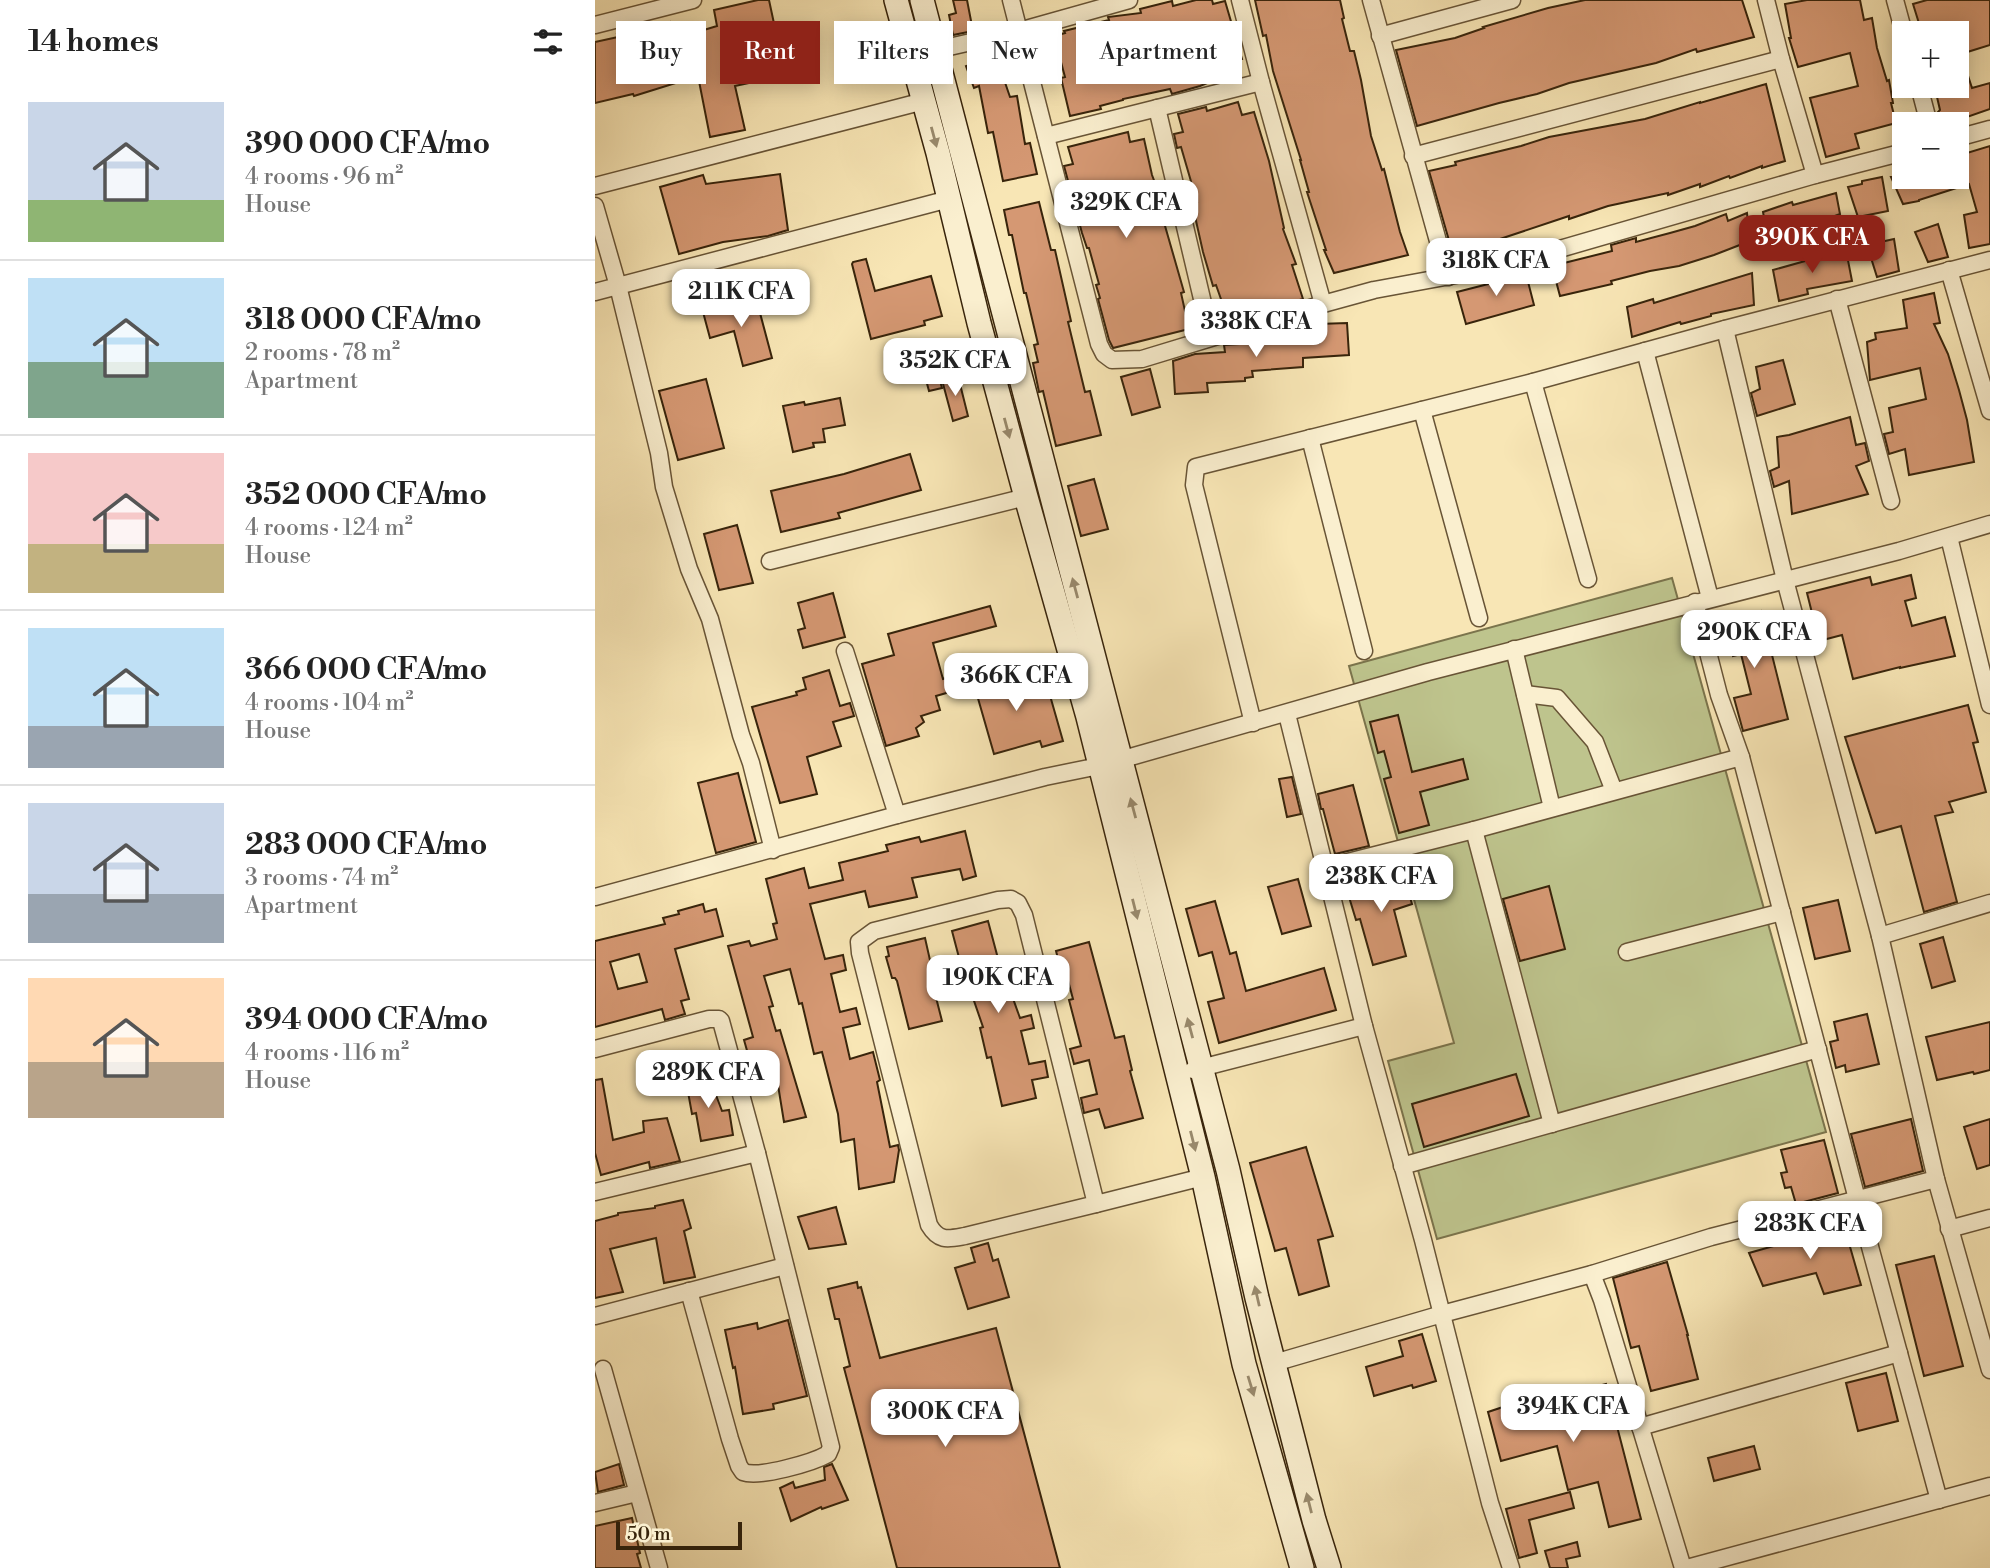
<!DOCTYPE html>
<html lang="en">
<head>
<meta charset="utf-8">
<style>
  body { margin:0; font-family:"Libre Bodoni",serif; background:#f2f2f2; color:#222; height:100vh; display:flex; flex-direction:column; font-size:26px; white-space:nowrap }
  * { box-sizing:border-box; margin:0 }
  p { font-size:23px; color:#767676 }
  .icon { flex:none; width:38px; height:38px; fill:none; stroke:currentColor; stroke-width:2; stroke-linecap:round; stroke-linejoin:round }
  .map { position:relative; flex:1; overflow:hidden }
  .sheet { display:flex; flex-direction:column; background:#fff; width:595px }
  .sheet>* { flex:none }
  .hud { position:absolute; left:21px; top:21px; width:665px; height:63px; display:flex; gap:14px }
  .controls { position:absolute; left:1297px; top:21px; display:grid; gap:14px }
  .controls a { display:grid; place-items:center; width:77px; height:77px; border-radius:0px; background:#fff; box-shadow:0 4px 18px #0003; font-size:35px }
  .scale { position:absolute; left:21px; bottom:18px; width:126px; box-sizing:border-box; padding-left:7px; border:4px solid #38240b; border-top:0; font-size:19px; line-height:24px; white-space:nowrap; color:#38240b; -webkit-text-stroke:5px #faefcf; paint-order:stroke }
  .price { position:absolute; translate:-50% -60px; padding:0 16px; border-radius:14px; background:#fff; color:#222; font-size:23px; line-height:46px; filter:drop-shadow(0 2px 4px #0008) }
  .price::after { content:''; position:absolute; left:50%; top:42px; width:21px; height:16px; margin-left:-10px; background:inherit; clip-path:polygon(0 0,100% 0,50% 100%) }
  .price.current { background:#8f2418; color:#fff }
  ul { padding:0; list-style:none }
  li { display:flex; align-items:center; gap:21px; height:175px; padding:0 28px }
  li+li { border-top:2px solid #e0e0e0 }
  li span { display:grid; place-items:center; flex:none; width:196px; height:140px; border-radius:0px; color:#555 }
  li>.icon { margin-inline-start:auto }
  span .icon { width:84px; height:84px; fill:#fffc; stroke-width:1 }
  li b { font-size:30px }
  h2 { display:flex; justify-content:space-between; align-items:center; height:84px; padding:0 28px; font-size:30px }
  .tag { padding:0 24px; border-radius:0px; background:#fff; box-shadow:0 4px 18px #0003; font-size:24px; line-height:63px }
  .tag.current { background:#8f2418; color:#fff }
  main { display:flex; flex:1; min-height:0 }
  .map>svg:first-child { display:block }
  .grass { fill:#bec48d; stroke:#7b744c; stroke-width:2 }
  .building { fill:#d59873; stroke:#38240b; stroke-width:2; fill-rule:evenodd }
  .lines { fill:none; stroke-linecap:round; stroke-linejoin:round }
  .street-casing { stroke:#685436; stroke-width:19 }
  .secondary-casing { stroke:#38240b; stroke-width:26 }
  .street { stroke:#faefcf; stroke-width:16 }
  .secondary { stroke:#faefcf; stroke-width:23 }
  .oneway { fill:#998a6d }
</style>
</head>
<body>
<main>
<section class="sheet">
<h2>14 homes<svg class="icon" aria-label="filters" viewBox="0 0 24 24"><path d="M4 7h16M4 17h16"/><circle cx="9" cy="7" r="2"/><circle cx="15" cy="17" r="2"/></svg></h2>
<ul>
<li><span style="background:linear-gradient(#c9d6e8 70%,#8fb573 0)"><svg class="icon" aria-label="home" viewBox="0 0 24 24"><path d="M3 11l9-7 9 7M6 9v11h12V9"/></svg></span><div><b>390 000 CFA/mo</b><p>4 rooms · 96 m²</p><p>House</p></div></li>
<li><span style="background:linear-gradient(#bfe0f5 60%,#7fa58c 0)"><svg class="icon" aria-label="home" viewBox="0 0 24 24"><path d="M3 11l9-7 9 7M6 9v11h12V9"/></svg></span><div><b>318 000 CFA/mo</b><p>2 rooms · 78 m²</p><p>Apartment</p></div></li>
<li><span style="background:linear-gradient(#f6c9c9 65%,#c2b280 0)"><svg class="icon" aria-label="home" viewBox="0 0 24 24"><path d="M3 11l9-7 9 7M6 9v11h12V9"/></svg></span><div><b>352 000 CFA/mo</b><p>4 rooms · 124 m²</p><p>House</p></div></li>
<li><span style="background:linear-gradient(#bfe0f5 70%,#9aa5b1 0)"><svg class="icon" aria-label="home" viewBox="0 0 24 24"><path d="M3 11l9-7 9 7M6 9v11h12V9"/></svg></span><div><b>366 000 CFA/mo</b><p>4 rooms · 104 m²</p><p>House</p></div></li>
<li><span style="background:linear-gradient(#c9d6e8 65%,#9aa5b1 0)"><svg class="icon" aria-label="home" viewBox="0 0 24 24"><path d="M3 11l9-7 9 7M6 9v11h12V9"/></svg></span><div><b>283 000 CFA/mo</b><p>3 rooms · 74 m²</p><p>Apartment</p></div></li>
<li><span style="background:linear-gradient(#ffd9b3 60%,#b9a48a 0)"><svg class="icon" aria-label="home" viewBox="0 0 24 24"><path d="M3 11l9-7 9 7M6 9v11h12V9"/></svg></span><div><b>394 000 CFA/mo</b><p>4 rooms · 116 m²</p><p>House</p></div></li>
</ul>
</section>
<div class="map">
<svg width="1395" height="1568" viewBox="0 0 1395 1568">
  <rect width="100%" height="100%" fill="#f8e6b5"/>
  <filter id="stains"><feTurbulence type="fractalNoise" baseFrequency=".00286" numOctaves="4"/><feColorMatrix values="0 0 0 0 .2 0 0 0 0 .09 0 0 0 0 .02 0 0 0 .5 -.17"/></filter>
  <radialGradient id="worn" r=".72"><stop offset=".6" stop-color="#630" stop-opacity="0"/><stop offset="1" stop-color="#630" stop-opacity=".3"/></radialGradient>
  <path class="grass" d="M1077,578L1231,1132L842,1239L793,1061L859,1043L754,666Z"/>
  <g class="building">
    <path d="M163,0H174L190,75L140,86L150,130L115,137L103,76L39,96L38,94L0,103V42L23,37L22,34L75,22L79,39L122,26L119,10Z"/>
    <path d="M358,0H372L378,31L358,35L354,15L361,13Z"/>
    <path d="M601,0H617L618,4L630,1L647,59L633,62L635,73L614,78L615,82L605,86L577,94L575,89L528,99V100L505,106L506,109L475,116L466,78L470,77L459,36L470,33L469,31L514,20L513,17L546,13L545,9L577,1L578,6Z"/>
    <path d="M660,0H745L749,18L747,19L755,51H759L766,80L776,136L787,170L789,169L805,232L813,255L739,273L729,250H731L712,192H714L705,160H706L678,71L671,35L668,36Z"/>
    <path d="M990,0H1147L1159,37L1102,52L1101,49L1061,63L974,83L942,94L904,103L822,126L801,50L860,38L889,28L888,27L953,8Z"/>
    <path d="M1212,0H1265L1269,20L1277,18L1282,48L1292,81L1294,80L1298,103H1296L1301,123L1260,134L1264,148L1231,157L1215,98L1263,86L1255,53L1203,67L1194,38H1196L1190,4Z"/>
    <path d="M1332,0H1395V45L1366,54L1377,88L1395,83V109L1366,119L1364,124H1344L1342,113L1345,110L1342,97L1346,96L1343,86H1362V33H1327L1318,4Z"/>
    <path d="M398,57L401,66L404,65L415,97L422,96L430,144L435,143L442,174L408,181L398,132L393,133L384,86L379,88L371,66Z"/>
    <path d="M1171,84L1190,161L1167,168V166L1135,178L1134,176L1105,187V184L1073,195V193L1013,206L974,219V216L905,239L884,244V242L857,251L834,171L861,165L860,162L926,146L954,137L1050,119L1105,102V103Z"/>
    <path d="M643,102L647,115L659,112L674,161L689,228L688,229L701,264L697,265L708,299L676,308L675,304L633,319L621,285L618,286L608,252L597,203L602,202L586,147L582,148L579,134L588,132L583,114L611,107L612,111Z"/>
    <path d="M533,132L535,142L549,139L557,175L563,191H560L589,292L586,293L594,329L518,348L514,340L503,299L505,298L501,285L504,284L494,248H492L487,233L469,166L478,164L473,147Z"/>
    <path d="M1395,146V244L1374,248L1369,215L1382,212L1374,184L1324,200V201L1308,204L1296,177H1362V156Z"/>
    <path d="M185,174L193,230L173,236L128,242L84,254L65,187L108,175L111,184Z"/>
    <path d="M1287,177L1293,211L1263,217L1253,187L1267,184V181Z"/>
    <path d="M1241,193L1245,214L1180,239V236L1173,239L1168,212L1197,202L1198,205Z"/>
    <path d="M444,202L456,250H460L476,321L473,322L490,392L495,391L506,435L461,446L448,391L444,392L438,363L443,362L439,345L443,344L431,293H429L417,235H414L409,210Z"/>
    <path d="M1152,213L1155,241L1119,255L1084,266L1055,271L1016,281L1017,284L965,296L957,266L1017,251L1016,245L1041,238V242L1075,233L1100,226L1131,214L1133,221Z"/>
    <path d="M1343,224L1353,257L1333,262L1320,232Z"/>
    <path d="M1299,239L1304,271L1282,277L1272,245Z"/>
    <path d="M1251,250L1257,281L1212,289L1213,294L1184,301L1178,270L1221,258V256Z"/>
    <path d="M271,259L280,291L336,276L347,316L329,321L330,325L276,339L257,264L258,262Z"/>
    <path d="M930,270L939,305L871,324L862,292L905,281L904,277Z"/>
    <path d="M1157,273L1159,305L1116,314V316L1086,324L1085,322L1037,337L1032,307L1058,299L1059,303Z"/>
    <path d="M1339,293L1345,323L1339,324L1353,354L1364,390L1372,420L1379,462L1314,475L1310,449L1294,454L1289,434L1298,432L1294,408L1331,399L1325,368L1275,380L1272,342L1281,339L1280,333L1312,328L1308,300Z"/>
    <path d="M161,298L177,358L148,366L139,331L115,338L108,312Z"/>
    <path d="M752,323L754,355L708,358V367L657,371L658,377L650,378V381L612,383L613,392L580,394L578,361L600,354L630,352L629,345L676,342V340H683L682,332L696,331L697,344L724,343L723,324Z"/>
    <path d="M1188,360L1200,404L1162,416L1156,393L1165,389L1161,367Z"/>
    <path d="M555,369L565,407L537,415L526,377Z"/>
    <path d="M343,373L347,388L334,391L330,376Z"/>
    <path d="M363,376L373,416L358,421L347,380Z"/>
    <path d="M111,379L129,448L83,460L64,391Z"/>
    <path d="M245,398L250,425L228,429L230,442L218,443L219,447L198,452L188,406L209,402L210,405Z"/>
    <path d="M1255,417L1261,445L1270,443L1274,461L1261,466L1273,494L1197,514L1194,481L1179,487L1175,471L1184,467L1182,437L1194,435Z"/>
    <path d="M315,454L326,490L243,513L245,518L186,532L176,491L249,474Z"/>
    <path d="M499,479L513,529L486,536L473,486Z"/>
    <path d="M142,525L158,583L124,590L109,534Z"/>
    <path d="M1316,575L1321,598L1310,601L1317,626L1350,617L1360,656L1305,668V667L1258,679L1247,635L1224,641L1212,593L1275,577L1277,585Z"/>
    <path d="M238,593L250,637L208,648L203,630L210,628L203,603Z"/>
    <path d="M395,606L401,626L338,643L348,679L375,672L379,685L341,696L345,710L326,716L329,722L321,728L324,736L291,746L267,664L299,655L293,634Z"/>
    <path d="M1166,611L1193,719L1148,731L1139,698L1156,694L1146,654L1138,656L1137,652L1128,654L1119,623Z"/>
    <path d="M234,670L245,706L255,703L259,716L238,722L246,746L212,757L222,794L185,803L157,707L202,695L201,692L211,689L208,678Z"/>
    <path d="M418,670L424,693L452,685L468,741L447,747L445,741L399,754L378,681Z"/>
    <path d="M1373,705L1383,742L1378,743L1391,792L1354,802L1358,812L1340,816L1362,902L1329,912L1306,826L1281,833L1250,737Z"/>
    <path d="M803,715L817,772L868,759L873,779L825,792L834,825L804,833L789,779L796,777L789,751L783,753L775,722Z"/>
    <path d="M143,773L161,842L121,853L103,783Z"/>
    <path d="M697,777L706,814L692,817L684,779Z"/>
    <path d="M758,785L774,846L740,854L728,809H726L723,794Z"/>
    <path d="M370,831L381,876L368,880L365,869L317,878L322,897L274,907L270,891L215,904L230,959L248,955L251,970L236,974L245,1012L261,1008L265,1024L248,1028L255,1059L278,1052L285,1080L282,1082L295,1147L303,1145L304,1150L299,1182L264,1189L259,1139L246,1142L243,1114L227,1052L219,1054L207,1003L204,1004L195,969L169,976L178,1006L174,1007L181,1031L185,1030L211,1117L189,1122L183,1085L177,1086L172,1052L163,1055L162,1052L153,1054L149,1040L158,1037L133,946L154,941L156,946L182,939L178,924L182,923L171,879L209,868L214,888L248,880L244,863L293,851L291,845L324,837L326,842Z"/>
    <path d="M807,871L817,904L799,910L811,956L778,965L765,919L761,920L751,887Z"/>
    <path d="M703,879L716,926L687,934L673,887Z"/>
    <path d="M954,886L970,949L925,961L908,899Z"/>
    <path d="M1243,900L1255,951L1220,959L1208,908Z"/>
    <path d="M620,901L635,954L641,952L651,991L729,968L741,1010L624,1043L613,1002L629,998L617,952L604,956L591,909Z"/>
    <path d="M108,904L110,912L121,909L128,936L80,949L94,999L86,1001L90,1014L70,1020L67,1009L0,1027V941L70,924L68,918L84,914L83,911ZM44,954L52,982L23,989L15,962Z"/>
    <path d="M393,921L405,966L406,965L425,1018L436,1015L439,1028L426,1031L434,1064L450,1061L453,1077L437,1080L441,1098L407,1106L396,1057L392,1058L385,1028L388,1027L368,969H367L357,931Z"/>
    <path d="M1348,937L1360,981L1337,988L1325,944Z"/>
    <path d="M330,938L337,969L334,970L347,1021L314,1029L302,981L300,978H297L291,957L294,956L292,947Z"/>
    <path d="M494,942L520,1038L529,1036L537,1070L535,1071L548,1118L510,1128L504,1109L489,1113L486,1098L502,1094L494,1060L479,1064L475,1049L486,1046L474,1000L478,999L471,973L467,974L461,951Z"/>
    <path d="M1272,1014L1284,1064L1251,1072L1250,1065L1241,1068L1235,1042L1243,1040L1239,1022Z"/>
    <path d="M1395,1022V1070L1379,1074L1378,1072L1342,1080L1331,1037Z"/>
    <path d="M113,1074L127,1111L134,1110L138,1135L106,1141L101,1113L97,1114L91,1081Z"/>
    <path d="M921,1074L934,1116L829,1147L817,1104Z"/>
    <path d="M7,1079L18,1140L49,1132L48,1121L72,1118L85,1161L55,1168L54,1162L6,1175L0,1153V1080Z"/>
    <path d="M1316,1119L1328,1171L1270,1187L1256,1134Z"/>
    <path d="M1395,1119V1165L1382,1169L1369,1127Z"/>
    <path d="M1229,1140L1243,1193L1201,1204L1196,1187L1190,1188L1186,1173L1192,1172L1186,1150Z"/>
    <path d="M711,1147L738,1236L723,1240L734,1286L704,1295L691,1248L680,1251L655,1163Z"/>
    <path d="M88,1200L96,1228L89,1231L100,1277L69,1283L61,1238L15,1249L28,1292L0,1298V1221L23,1215V1213L60,1208V1206Z"/>
    <path d="M241,1207L251,1244L214,1249L203,1217Z"/>
    <path d="M1249,1226L1266,1285L1229,1294L1221,1273L1168,1286L1154,1253Z"/>
    <path d="M393,1243L398,1261L403,1259L414,1297L373,1309L360,1268L380,1262L376,1248Z"/>
    <path d="M1339,1256L1368,1366L1329,1376L1301,1265Z"/>
    <path d="M1072,1262L1093,1335H1092L1103,1379L1056,1391L1044,1346L1036,1348L1018,1278Z"/>
    <path d="M262,1282L263,1288L266,1287L285,1358L401,1328L465,1568H302L249,1368L255,1366L244,1319H240L233,1289Z"/>
    <path d="M193,1320L212,1396L178,1404L179,1409L148,1414L140,1367L138,1368L130,1330L162,1323L163,1329Z"/>
    <path d="M827,1334L841,1381L818,1388L817,1385L779,1396L771,1367L808,1356L804,1341Z"/>
    <path d="M1291,1373L1303,1421L1263,1431L1251,1383Z"/>
    <path d="M1011,1384L1046,1519L1014,1527L1003,1482L973,1490L962,1446L906,1461L893,1412L941,1396L943,1402Z"/>
    <path d="M1159,1446L1165,1469L1119,1481L1113,1458Z"/>
    <path d="M24,1464L29,1485L3,1492L0,1472Z"/>
    <path d="M237,1464L253,1500L227,1509L226,1507L196,1521L185,1488L198,1482L200,1488L230,1480L229,1467Z"/>
    <path d="M975,1492L979,1508L934,1520L942,1553L924,1558L911,1509Z"/>
    <path d="M37,1518L45,1553L42,1554L46,1568H0V1526Z"/>
    <path d="M982,1542L985,1556L971,1559L973,1568H955L950,1551Z"/>
  </g>
  <g class="lines">
    <g class="street-casing">
      <g id="street">
        <path d="M416,0L504,344L509,354L517,360L547,359L728,304L779,290L899,268L1220,175L1309,152"/>
        <path d="M645,0L666,82L728,304"/>
        <path d="M776,0L853,277"/>
        <path d="M1171,0L1186,59L1220,175"/>
        <path d="M1300,0L1309,33"/>
        <path d="M0,25L98,0"/>
        <path d="M785,36L917,0"/>
        <path d="M341,50L424,31L534,0"/>
        <path d="M1324,86L1334,124"/>
        <path d="M562,108L616,337"/>
        <path d="M451,136L666,82"/>
        <path d="M1362,138L1395,129"/>
        <path d="M818,156L1186,59"/>
        <path d="M0,186L329,101"/>
        <path d="M0,206L23,286L64,453L69,487L94,569L115,619L146,735L156,763L178,850"/>
        <path d="M1354,270L1395,411"/>
        <path d="M0,292L354,199"/>
        <path d="M1242,299L1296,501"/>
        <path d="M1130,329L1190,580L1285,936L1341,1179L1395,1370"/>
        <path d="M1050,351L1115,598"/>
        <path d="M938,382L993,579"/>
        <path d="M827,410L884,618"/>
        <path d="M715,438L769,651"/>
        <path d="M1354,537L1395,705"/>
        <path d="M175,561L431,497"/>
        <path d="M1100,602L1124,695L1146,757"/>
        <path d="M919,649L957,808"/>
        <path d="M250,651L302,815"/>
        <path d="M930,694L962,698L1000,742L1019,791"/>
        <path d="M692,714L769,1026L828,1240L895,1503L916,1568"/>
        <path d="M658,723L599,485L601,467L938,382L1130,329L1395,260"/>
        <path d="M879,830L957,1124"/>
        <path d="M729,868L879,830L1146,757L1262,1199L1344,1500"/>
        <path d="M0,897L302,815L450,777L504,766L833,672L1304,551L1395,524"/>
        <path d="M416,899L423,903L429,915L501,1204L370,1236C353,1239 344,1242 334,1225L265,953L264,942L279,931L403,900Z"/>
        <path d="M1285,936L1395,903"/>
        <path d="M1032,952L1187,912"/>
        <path d="M0,1049L114,1019H124L126,1021L162,1153L234,1439L236,1447L233,1454C217,1463 164,1478 148,1472L144,1466L135,1439L94,1291"/>
        <path d="M598,1070L769,1026"/>
        <path d="M807,1166L1223,1049"/>
        <path d="M0,1192L162,1153"/>
        <path d="M501,1204L608,1177"/>
        <path d="M1354,1229L1395,1218"/>
        <path d="M997,1274L1007,1300L1088,1568"/>
        <path d="M0,1316L190,1266"/>
        <path d="M679,1363L847,1314L997,1274L1116,1237L1341,1179"/>
        <path d="M8,1369L64,1568"/>
        <path d="M1045,1427L1304,1353"/>
        <path d="M0,1503L42,1493"/>
        <path d="M1092,1568L1395,1486"/>
      </g>
    </g>
    <g class="secondary-casing">
      <g id="secondary">
        <path d="M301,0L343,153L384,323L431,497L493,717L608,1177L649,1364L707,1568"/>
        <path d="M327,0L633,1170L662,1298L719,1520L734,1568"/>
      </g>
    </g>
    <use href="#street" class="street"/>
    <use href="#secondary" class="secondary"/>
  </g>
  <defs><path id="oneway-solid" d="M-6-.8H1V-3.2L6.5 0L1 3.2V.8H-6Z" transform="scale(1.75)"/></defs>
  <g class="oneway">
    <use href="#oneway-solid" transform="translate(339 137) rotate(75)"/>
    <use href="#oneway-solid" transform="translate(412 428) rotate(75)"/>
    <use href="#oneway-solid" transform="translate(480 588) rotate(-105)"/>
    <use href="#oneway-solid" transform="translate(538 808) rotate(-105)"/>
    <use href="#oneway-solid" transform="translate(540 909) rotate(76)"/>
    <use href="#oneway-solid" transform="translate(595 1028) rotate(-105)"/>
    <use href="#oneway-solid" transform="translate(598 1141) rotate(76)"/>
    <use href="#oneway-solid" transform="translate(662 1296) rotate(-103)"/>
    <use href="#oneway-solid" transform="translate(656 1386) rotate(73)"/>
    <use href="#oneway-solid" transform="translate(714 1503) rotate(-104)"/>
  </g>
  <rect width="100%" height="100%" filter="url(#stains)"/>
  <rect width="100%" height="100%" fill="url(#worn)"/>
</svg>
<div class="controls">
<a>+</a>
<a>−</a>
</div>
<div class="scale">50 m</div>
<b class="price" style="left:531px;top:240px">329K CFA</b>
<b class="price current" style="left:1217px;top:275px">390K CFA</b>
<b class="price" style="left:901px;top:298px">318K CFA</b>
<b class="price" style="left:146px;top:329px">211K CFA</b>
<b class="price" style="left:661px;top:359px">338K CFA</b>
<b class="price" style="left:360px;top:398px">352K CFA</b>
<b class="price" style="left:1159px;top:670px">290K CFA</b>
<b class="price" style="left:421px;top:713px">366K CFA</b>
<b class="price" style="left:786px;top:914px">238K CFA</b>
<b class="price" style="left:403px;top:1015px">190K CFA</b>
<b class="price" style="left:113px;top:1110px">289K CFA</b>
<b class="price" style="left:1215px;top:1261px">283K CFA</b>
<b class="price" style="left:978px;top:1444px">394K CFA</b>
<b class="price" style="left:350px;top:1449px">300K CFA</b>
<div class="hud">
<a class="tag">Buy</a>
<a class="tag current">Rent</a>
<a class="tag">Filters</a>
<a class="tag">New</a>
<a class="tag">Apartment</a>
</div>
</div>
</main>
</body>
</html>
